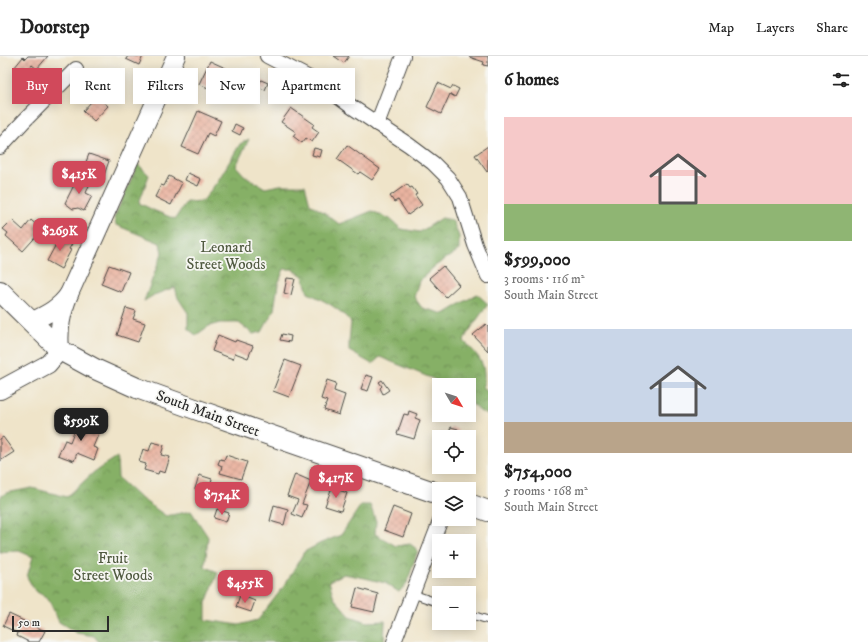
<!DOCTYPE html>
<html lang="en">
<head>
<meta charset="utf-8">
<style>
  body { margin:0; font-family:"IM FELL DW Pica",serif; background:#f2f2f2; color:#222; height:100vh; display:flex; flex-direction:column; font-size:15px; white-space:nowrap }
  * { box-sizing:border-box; margin:0 }
  p { font-size:13px; color:#767676 }
  .icon { flex:none; width:22px; height:22px; fill:none; stroke:currentColor; stroke-width:2; stroke-linecap:round; stroke-linejoin:round }
  .map { position:relative; flex:1; overflow:hidden }
  .drawer { display:flex; flex-direction:column; background:#fff; width:380px }
  .drawer>* { flex:none }
  .hud { position:absolute; left:12px; top:12px; width:380px; height:36px; display:flex; gap:8px }
  .needle { width:26px; rotate:129deg }
  .fabs { position:absolute; left:432px; top:322px; display:grid; gap:8px }
  .fabs a { display:grid; place-items:center; width:44px; height:44px; border-radius:0px; background:#fff; box-shadow:0 2px 10px #0003; font-size:20px }
  .scale { position:absolute; left:12px; bottom:10px; width:97px; box-sizing:border-box; padding-left:4px; border:2px solid #2b2b2b; border-top:0; font-size:11px; line-height:14px; white-space:nowrap; color:#2b2b2b; -webkit-text-stroke:3px #f6f6f2; paint-order:stroke }
  .price { position:absolute; translate:-50% -34px; padding:0 9px; border-radius:8px; background:#d1495b; color:#fff; font-size:13px; line-height:26px; filter:drop-shadow(0 1px 2px #0008) }
  .price::after { content:''; position:absolute; left:50%; top:24px; width:12px; height:9px; margin-left:-6px; background:inherit; clip-path:polygon(0 0,100% 0,50% 100%) }
  .price.on { background:#222; color:#fff }
  ul { padding:0; list-style:none }
  li { display:grid; align-content:center; gap:8px; height:212px; padding:0 16px }
  li span { display:grid; place-items:center; height:124px; border-radius:0px; color:#555 }
  li>.icon { margin-inline-start:auto }
  span .icon { width:72px; height:72px; fill:#fffc; stroke-width:1 }
  li b { font-size:17px }
  h2 { display:flex; justify-content:space-between; align-items:center; height:48px; padding:0 16px; font-size:17px }
  .chip { padding:0 14px; border-radius:0px; background:#fff; box-shadow:0 2px 10px #0003; font-size:14px; line-height:36px }
  .chip.on { background:#d1495b; color:#fff }
  header { display:flex; align-items:center; gap:24px; box-sizing:border-box; height:56px; padding:0 20px; background:#fff; border-bottom:1px solid #e0e0e0 }
  header strong { font-size:19px }
  nav { display:flex; gap:22px; margin-inline-start:auto; font-size:14px }
  main { display:flex; flex:1; min-height:0 }
  .map>svg:first-child { display:block }
  .forest { fill:url(#forest-crowns); stroke:#586e48 }
  .building { fill:url(#building-cross-hatch) }
  .lines { fill:none; stroke-linecap:round; stroke-linejoin:round }
  .service-casing { stroke:#484743; stroke-width:9 }
  .minor-casing { stroke:#484743; stroke-width:16 }
  .tertiary-casing { stroke:#484743; stroke-width:20 }
  .secondary-casing { stroke:#484743; stroke-width:22 }
  .service { stroke:#fff; stroke-width:7 }
  .minor { stroke:#fff; stroke-width:14 }
  .tertiary { stroke:#fff; stroke-width:18 }
  .secondary { stroke:#fff; stroke-width:20 }
  .labels { text-anchor:middle; stroke-width:3.5; stroke-linejoin:round; paint-order:stroke }
  .park-label { font-size:15px; fill:#515b41; stroke:#f6f6f2 }
  .street-label { font-size:15px; fill:#2b2b2b; stroke:#f6f6f2 }
</style>
</head>
<body>
<header>
<strong>Doorstep</strong>
<nav><a>Map</a><a>Layers</a><a>Share</a></nav>
</header>
<main>
<div class="map">
<svg width="488" height="586" viewBox="0 0 488 586">
  <defs>
    <pattern id="forest-crowns" width="20" height="18" patternUnits="userSpaceOnUse"><rect width="20" height="18" fill="#86b066"/><path d="M2 6a3 3 0 1 1 6 0M12 15a3 3 0 1 1 6 0" fill="none" stroke="#6e8f54"/></pattern>
    <pattern id="building-cross-hatch" width="8" height="8" patternUnits="userSpaceOnUse"><rect width="8" height="8" fill="#eab4a0"/><path d="M0 0l8 8M0 8l8-8" fill="none" stroke="#c99b8a"/></pattern>
  </defs>
  <rect width="100%" height="100%" fill="#f6f6f2"/>
  <filter id="ink" filterUnits="userSpaceOnUse"><feTurbulence type="fractalNoise" baseFrequency=".025" numOctaves="2"/><feDisplacementMap in="SourceGraphic" scale="8" xChannelSelector="R" yChannelSelector="G"/><feConvolveMatrix kernelMatrix="1 2 1 2 8 2 1 2 1" color-interpolation-filters="sRGB"/></filter>
  <filter id="wash" filterUnits="userSpaceOnUse"><feTurbulence type="fractalNoise" baseFrequency=".012" numOctaves="4" result="noise"/><feDisplacementMap in="SourceGraphic" scale="16" xChannelSelector="R" yChannelSelector="G"/><feGaussianBlur stdDeviation="0.9" result="paint"/><feColorMatrix in="noise" values="0 0 0 0 0 0 0 0 0 0 0 0 0 0 0 0 0 1.4 0 .05"/><feComposite in="paint" operator="in"/></filter>
  <g filter="url(#wash)">
    <rect width="100%" height="100%" fill="#efe4c9"/>
    <g class="forest">
      <path d="M249,83L236,110L244,119L265,132L280,129H305L310,148L325,157L339,168L372,155L390,163L401,173L420,176L442,162L452,164L459,180V194L435,210L419,225L414,241L422,252L444,258L477,238L488,248L467,278L464,285C480,302 487,307 483,332L488,336V359L481,356L472,348L470,337H469V329H448L380,301L372,308L349,295V286L351,266C339,252 325,245 308,237L303,220L292,213H284L278,228L274,254L262,276L253,278L239,267H220L209,270L196,279L188,273V257L178,242L175,231L154,239L144,245L162,197L160,187L116,169L114,162L138,108L149,119L139,147L153,154L175,163L186,146L203,145L219,123L240,88Z"/>
      <path d="M117,401L118,422L139,441L166,460L191,455L208,481L205,511L218,516L206,547V564L239,569L258,564L284,530L304,496L321,487L341,479L361,449H370L376,465L375,478L396,490L410,488L418,494L407,527L399,536L385,527L365,522L344,518L329,525L334,542L350,560L367,566L385,565L384,586H99L94,580L77,577L59,566L48,542L35,535L27,521L33,501L19,495L0,496V441L6,437L32,432L67,441L94,416Z"/>
    </g>
    <g id="blocks">
      <g class="building">
        <path d="M28,0H48L37,13L32,9L23,20L14,12L23,1L25,3Z"/>
        <path d="M128,0H143L139,9L126,3Z"/>
        <path d="M334,0H349L344,7Z"/>
        <path d="M470,0H488V10L483,9L484,6L469,1Z"/>
        <path d="M210,5L232,15L229,23L222,19L215,35L199,28Z"/>
        <path d="M261,24L268,27L265,34L258,31Z"/>
        <path d="M438,27L451,33L453,30L459,33L455,41L450,38L441,58L427,51Z"/>
        <path d="M92,35L108,50L94,65L83,55L91,46L86,42Z"/>
        <path d="M291,52L314,68L312,71L319,76L312,86L306,82L302,87L293,80L296,76L281,66Z"/>
        <path d="M198,55L221,65L214,80L208,77L198,98L182,91Z"/>
        <path d="M235,68L243,72L240,79L232,75Z"/>
        <path d="M347,89L380,113L372,124L360,116L358,118L337,103Z"/>
        <path d="M488,90V115L487,116L475,99Z"/>
        <path d="M314,92L322,94L320,101L312,99Z"/>
        <path d="M89,98L109,105L103,122L83,114Z"/>
        <path d="M188,117L201,123L198,130L185,124Z"/>
        <path d="M169,120L182,127L171,149L155,141L161,129L164,130Z"/>
        <path d="M78,121L90,127L86,137L92,140L84,155L78,152L73,153L65,147Z"/>
        <path d="M407,128L410,132L412,131L417,138L415,139L422,149L408,159L398,144L394,146L390,140Z"/>
        <path d="M12,164L23,174L31,164L42,174L23,195L6,180L8,177L3,173Z"/>
        <path d="M61,179L73,186L69,193L71,194L61,213L47,205Z"/>
        <path d="M109,209L129,216L121,236L101,228Z"/>
        <path d="M443,210L459,229L446,241L429,222Z"/>
        <path d="M287,222L295,223L291,239L284,237Z"/>
        <path d="M126,252L136,255L133,263L145,267L138,286L117,279Z"/>
        <path d="M486,268L488,270V295L473,279Z"/>
        <path d="M282,278L291,280L290,286L280,284Z"/>
        <path d="M218,279L235,286L236,284L253,290L248,302L235,297L233,303L212,295Z"/>
        <path d="M285,304L301,310L289,341L273,335Z"/>
        <path d="M366,319L373,321L368,335L361,333Z"/>
        <path d="M327,324L336,327L334,335L345,339L339,359L324,354L327,345L321,343Z"/>
        <path d="M382,324L389,334L383,338L380,332L382,330L379,326Z"/>
        <path d="M409,355L417,358L415,362L420,364L414,383L397,378L404,358L408,359Z"/>
        <path d="M79,363L101,372L93,391L98,393L94,404L77,397L74,405L58,399L65,384L70,386Z"/>
        <path d="M451,371L458,373L456,381H441L442,377L448,379Z"/>
        <path d="M3,381L14,396L0,405V383Z"/>
        <path d="M152,386L164,389L161,399L170,401L165,417L159,415L158,418L144,414L146,408L139,406L143,393L149,395Z"/>
        <path d="M226,399L247,406L241,423L220,417L222,410L218,408L220,403L224,404Z"/>
        <path d="M295,418L311,425L302,448L307,449L302,462L292,458L298,444L287,440Z"/>
        <path d="M199,419L212,423L208,436L195,433Z"/>
        <path d="M332,431L347,437L341,455L325,450Z"/>
        <path d="M274,449L288,453L284,469L270,465Z"/>
        <path d="M393,451L411,458L403,481L384,474Z"/>
        <path d="M217,453L229,457L226,466L214,462Z"/>
        <path d="M357,532L378,538L374,556L352,551Z"/>
        <path d="M240,539L255,545L251,556L236,551Z"/>
        <path d="M9,558L45,575L39,586H29L17,580L18,577L3,570Z"/>
      </g>
    </g>
  </g>
  <g filter="url(#ink)">
    <use href="#blocks" fill-opacity="0" stroke="#484743" stroke-width="1"/>
    <g class="lines">
      <g class="service-casing">
        <g id="service">
          <path d="M413,538L439,547"/>
          <path d="M469,558L488,564"/>
        </g>
      </g>
      <g class="minor-casing">
        <g id="minor">
          <path d="M267,0L321,28L352,51L409,89L433,107L448,122L460,141L475,189L488,220"/>
          <path d="M377,68L403,0"/>
          <path d="M0,91L24,65L76,13"/>
          <path d="M394,586L441,463"/>
        </g>
      </g>
      <g class="tertiary-casing">
        <g id="tertiary">
          <path d="M69,238L176,0"/>
          <path d="M0,334L48,308L60,294C58,273 61,258 69,238C59,253 45,259 31,266"/>
        </g>
      </g>
      <g class="secondary-casing">
        <g id="secondary">
          <path d="M0,235L60,294L95,313L137,332L195,353L439,438"/>
          <path d="M469,448L488,455"/>
        </g>
      </g>
      <use href="#service" class="service"/>
      <use href="#minor" class="minor"/>
      <use href="#tertiary" class="tertiary"/>
      <use href="#secondary" class="secondary"/>
    </g>
  </g>
  <g class="labels">
    <g class="park-label">
      <text x="226" y="196">Leonard<tspan x="226" dy="17">Street Woods</tspan></text>
      <text x="113" y="507">Fruit<tspan x="113" dy="17">Street Woods</tspan></text>
    </g>
    <g class="street-label">
      <text transform="translate(208 357) rotate(20)" y="5">South Main Street</text>
    </g>
  </g>
</svg>
<div class="fabs">
<a><svg class="needle" viewBox="-14 -14 28 28"><path d="M0-13l5 13h-10z" fill="#e53935"/><path d="M0 13l5-13h-10z" fill="#767676"/></svg></a>
<a><svg class="icon" aria-label="locate" viewBox="0 0 24 24"><circle cx="12" cy="12" r="6"/><path d="M12 2v4M12 18v4M2 12h4M18 12h4"/></svg></a>
<a><svg class="icon" aria-label="layers" viewBox="0 0 24 24"><path d="M12 4l9 5-9 5-9-5zM3 14l9 5 9-5"/></svg></a>
<a>+</a>
<a>−</a>
</div>
<div class="scale">50 m</div>
<b class="price" style="left:79px;top:139px">$415K</b>
<b class="price" style="left:60px;top:196px">$269K</b>
<b class="price on" style="left:81px;top:386px">$599K</b>
<b class="price" style="left:336px;top:443px">$417K</b>
<b class="price" style="left:222px;top:460px">$754K</b>
<b class="price" style="left:245px;top:548px">$455K</b>
<div class="hud">
<a class="chip on">Buy</a>
<a class="chip">Rent</a>
<a class="chip">Filters</a>
<a class="chip">New</a>
<a class="chip">Apartment</a>
</div>
</div>
<section class="drawer">
<h2>6 homes<svg class="icon" aria-label="filters" viewBox="0 0 24 24"><path d="M4 7h16M4 17h16"/><circle cx="9" cy="7" r="2"/><circle cx="15" cy="17" r="2"/></svg></h2>
<ul>
<li><span style="background:linear-gradient(#f6c9c9 70%,#8fb573 0)"><svg class="icon" aria-label="home" viewBox="0 0 24 24"><path d="M3 11l9-7 9 7M6 9v11h12V9"/></svg></span><div><b>$599,000</b><p>3 rooms · 116 m²</p><p>South Main Street</p></div></li>
<li><span style="background:linear-gradient(#c9d6e8 75%,#b9a48a 0)"><svg class="icon" aria-label="home" viewBox="0 0 24 24"><path d="M3 11l9-7 9 7M6 9v11h12V9"/></svg></span><div><b>$754,000</b><p>5 rooms · 168 m²</p><p>South Main Street</p></div></li>
</ul>
</section>
</main>
</body>
</html>
